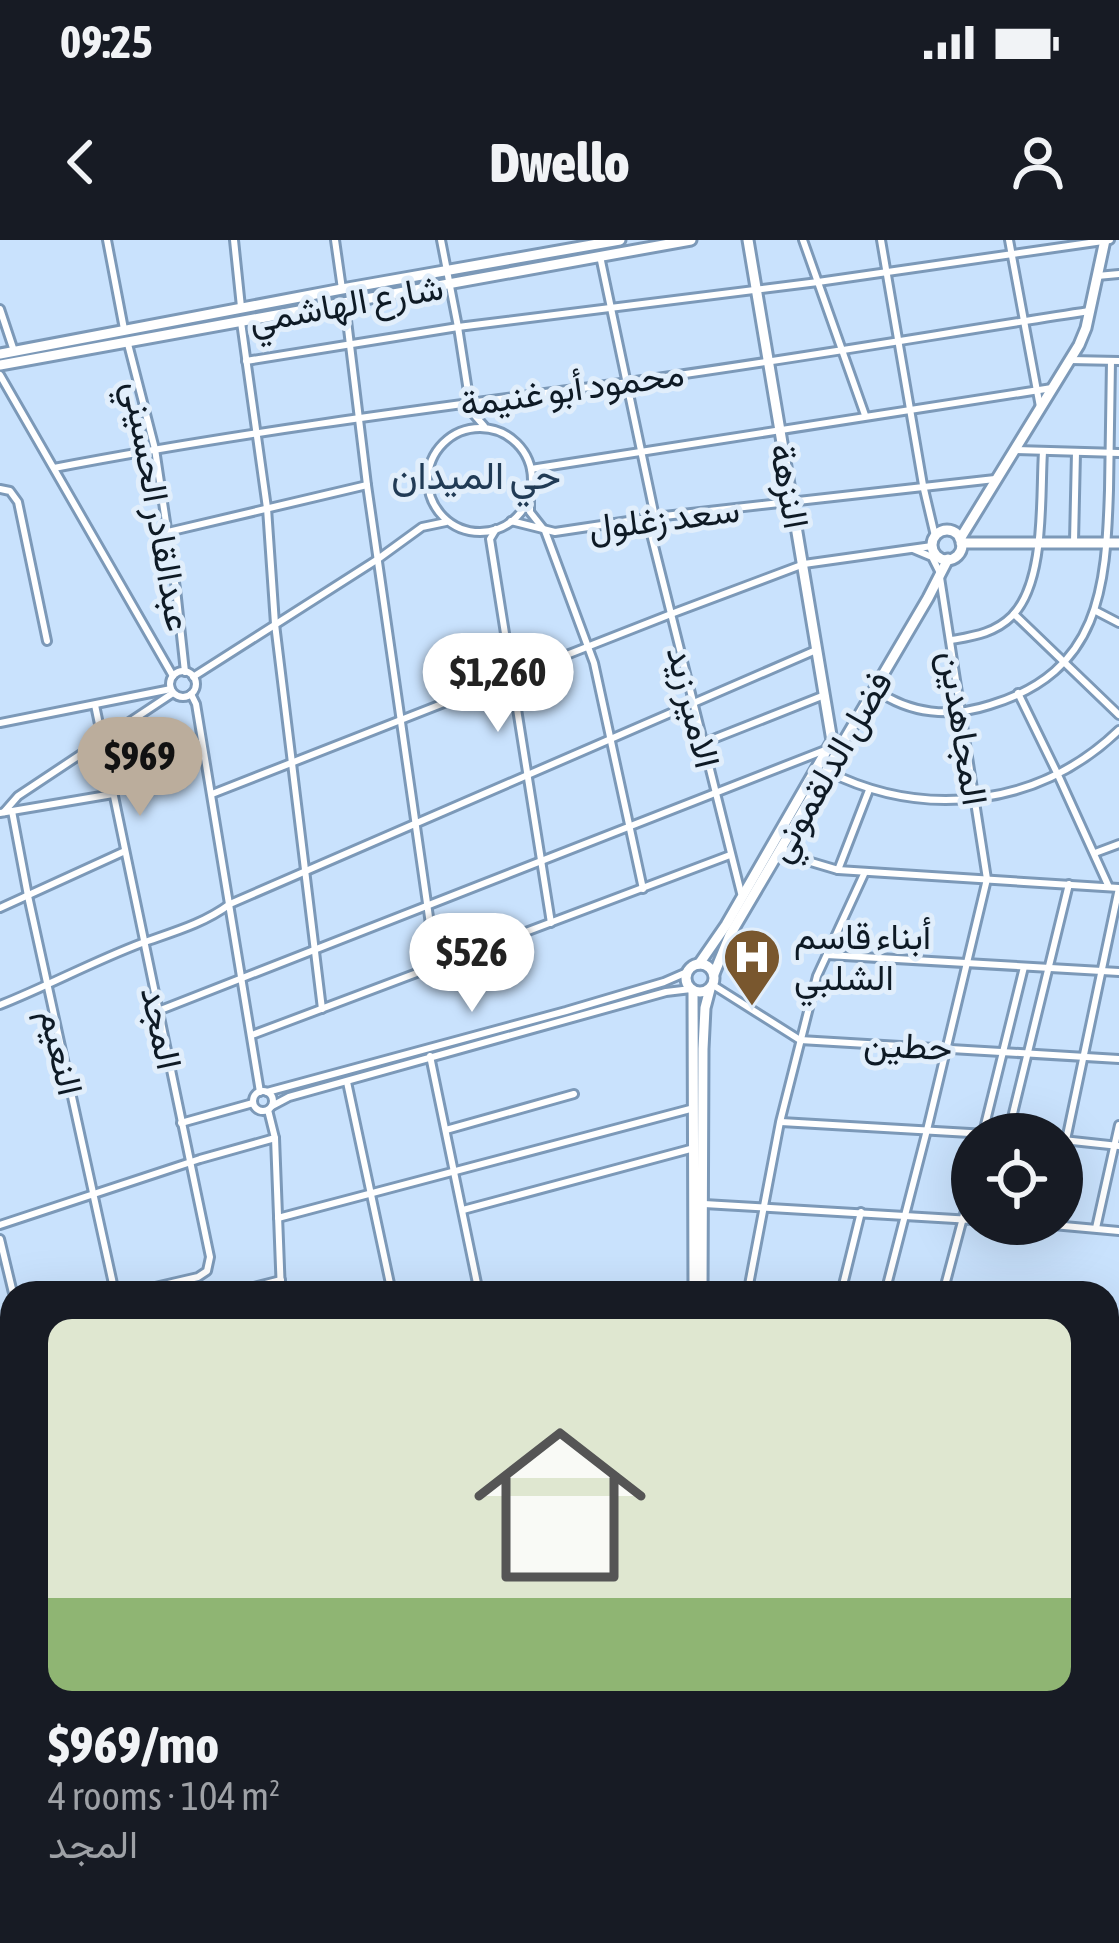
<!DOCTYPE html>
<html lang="en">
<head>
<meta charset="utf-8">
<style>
  body { margin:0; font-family:"Asap Condensed",Vazirmatn,sans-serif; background:#20242c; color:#f1f3f6; height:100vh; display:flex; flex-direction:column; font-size:45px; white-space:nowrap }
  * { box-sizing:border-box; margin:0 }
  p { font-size:39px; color:#9ea1a6 }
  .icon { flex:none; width:66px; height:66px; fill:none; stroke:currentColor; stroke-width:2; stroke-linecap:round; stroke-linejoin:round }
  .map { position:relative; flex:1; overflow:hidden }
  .panel { position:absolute; left:0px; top:1041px; width:1119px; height:663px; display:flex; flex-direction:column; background:#171b24; border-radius:36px 36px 0 0; box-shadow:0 12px 48px #0002 }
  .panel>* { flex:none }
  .fabs { position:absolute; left:951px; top:873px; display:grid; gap:24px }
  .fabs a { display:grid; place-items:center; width:132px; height:132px; border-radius:50%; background:#171b24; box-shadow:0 12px 48px #0002; font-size:60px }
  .price { position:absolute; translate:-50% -102px; padding:0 27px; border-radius:42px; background:#fff; color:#222; font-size:39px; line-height:78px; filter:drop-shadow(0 3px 6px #0008) }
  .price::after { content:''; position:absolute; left:50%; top:72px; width:36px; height:27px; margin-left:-18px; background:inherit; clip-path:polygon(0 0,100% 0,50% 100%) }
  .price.active { background:#bbad9c; color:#111 }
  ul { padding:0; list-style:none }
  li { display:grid; align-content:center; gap:24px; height:636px; padding:0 48px }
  li span { display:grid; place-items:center; height:372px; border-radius:24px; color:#555 }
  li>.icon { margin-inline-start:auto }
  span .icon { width:216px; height:216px; fill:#fffc; stroke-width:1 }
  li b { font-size:51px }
  .status { display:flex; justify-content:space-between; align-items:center; height:84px; padding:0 60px; background:#171b24; direction:ltr }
  .status svg { height:33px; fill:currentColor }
  header { display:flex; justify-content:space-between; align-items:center; height:156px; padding:0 48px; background:#171b24; font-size:54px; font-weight:800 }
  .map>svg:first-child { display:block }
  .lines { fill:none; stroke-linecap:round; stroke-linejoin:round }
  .street-casing { stroke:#7c99b8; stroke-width:12 }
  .secondary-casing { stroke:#7c99b8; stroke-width:15 }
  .primary-casing { stroke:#7c99b8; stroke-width:16 }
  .street { stroke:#fff; stroke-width:6 }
  .secondary { stroke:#fff; stroke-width:9 }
  .primary { stroke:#fff; stroke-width:10 }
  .labels { text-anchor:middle; stroke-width:10; stroke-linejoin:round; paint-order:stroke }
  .street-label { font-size:36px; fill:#0e1a25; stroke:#e1eefb }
  .poi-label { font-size:36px; fill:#0e1a25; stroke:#e1eefb; text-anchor:start }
  .neighbourhood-label { font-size:39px; fill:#213b55; stroke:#e1eefb }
</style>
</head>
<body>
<div class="status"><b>09:25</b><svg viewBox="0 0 49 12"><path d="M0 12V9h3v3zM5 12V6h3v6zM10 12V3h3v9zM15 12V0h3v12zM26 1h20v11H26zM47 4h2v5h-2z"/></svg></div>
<header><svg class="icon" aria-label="back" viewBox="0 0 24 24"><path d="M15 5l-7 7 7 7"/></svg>Dwello<svg class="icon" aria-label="person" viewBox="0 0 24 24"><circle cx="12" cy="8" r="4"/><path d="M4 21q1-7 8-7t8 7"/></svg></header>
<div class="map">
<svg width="1119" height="1703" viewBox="0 0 1119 1703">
  <rect width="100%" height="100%" fill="#c9e2fd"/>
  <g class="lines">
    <g class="street-casing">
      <g id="street">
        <path d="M107,0L124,89"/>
        <path d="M234,0L241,67"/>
        <path d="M335,0L342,49"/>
        <path d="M441,0L458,87L471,171L484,186"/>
        <path d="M803,0L865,175"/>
        <path d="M881,0L923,245L935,296"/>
        <path d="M1009,0L1040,167"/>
        <path d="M600,16L655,277"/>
        <path d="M1097,36L1119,34"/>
        <path d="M345,64L367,245L436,726"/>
        <path d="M0,69L14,111"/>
        <path d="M241,82L267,268L275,384L322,769"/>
        <path d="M128,104L155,209L176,349L185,432"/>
        <path d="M1070,120L1119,121"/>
        <path d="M246,121L458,87L818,42L1110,0"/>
        <path d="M0,135L173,436"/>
        <circle cx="480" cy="240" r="52"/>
        <path d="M1016,210L1119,213"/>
        <path d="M54,228C242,192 431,168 621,143C777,122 933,95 1089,71"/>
        <path d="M531,229L1052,148"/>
        <path d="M0,249L10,251L18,262L47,401"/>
        <path d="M530,253V272L545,291L594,423L643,649"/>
        <path d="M647,278L741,653"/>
        <path d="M511,281L555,292L655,277L995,239"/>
        <path d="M496,289L490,299L551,683"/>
        <path d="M168,292L367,245"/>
        <path d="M1074,302L1076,212"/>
        <path d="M1096,371L1119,383"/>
        <path d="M1014,374L1119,475"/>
        <path d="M952,400C974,396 995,393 1012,376C1046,342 1040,257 1043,212"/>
        <circle cx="183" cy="444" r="13"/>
        <path d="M193,437L378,319L422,287L446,282"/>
        <path d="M876,450C910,474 950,478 990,465C1100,432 1106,348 1109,250C1110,207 1110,164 1111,121"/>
        <path d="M1018,453L1058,535L1108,645"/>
        <path d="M191,454L196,464L260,852"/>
        <path d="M95,465L210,1017L207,1031L198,1037L129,1053"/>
        <path d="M0,483L171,449"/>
        <path d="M703,503L822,456"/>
        <path d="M827,531C925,580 1039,567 1119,490"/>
        <path d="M212,554L671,374L804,324L932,306"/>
        <path d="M12,571L28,656L115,1053"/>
        <path d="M4,572L18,556L173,453"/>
        <path d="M0,573L113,554"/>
        <path d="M781,608L811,622L838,630L1119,648"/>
        <path d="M1095,613L1119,604"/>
        <path d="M838,630L869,550"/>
        <path d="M0,668L125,611"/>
        <path d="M827,715L1119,732"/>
        <path d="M713,745L800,800L1119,819"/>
        <path d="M0,765C48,746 94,721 142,703C173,692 203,684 230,664L816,410"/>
        <path d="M158,771L825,510"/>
        <path d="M252,795L730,615"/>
        <path d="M430,816L479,1053"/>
        <path d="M347,842L392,1053"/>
        <circle cx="263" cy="861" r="10"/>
        <path d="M267,852L566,771L664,742L687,732"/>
        <path d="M272,866L289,857L666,752L691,749"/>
        <path d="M268,870L275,898L281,1053"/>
        <path d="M781,882L987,894"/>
        <path d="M181,883L253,863"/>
        <path d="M446,890L574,854"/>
        <path d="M983,893L1024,727"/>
        <path d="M1008,894L1069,644"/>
        <path d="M1063,900L1119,906"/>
        <path d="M1062,919L1119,648"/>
        <path d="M704,964L972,980"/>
        <path d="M463,970L694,908"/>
        <path d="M278,978L694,868"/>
        <path d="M1042,984L1119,991"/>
        <path d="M0,985L200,919L275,898"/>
        <path d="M1096,988L1119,885"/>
        <path d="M0,999L13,1053"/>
        <path d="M702,1047L797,1053"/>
        <path d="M748,1050L780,882L817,736L865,632"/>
        <path d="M230,1053L281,1040"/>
        <path d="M841,1053L861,972"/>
        <path d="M885,1053L927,890L987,639L939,331L932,317L913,309"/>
        <path d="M943,1053L972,944"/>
        <path d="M1107,1082L1119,1089"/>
        <path d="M0,1191L12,1189"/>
        <path d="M0,1263L12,1260"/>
        <path d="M1109,1335L1119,1368"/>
        <path d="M0,1349L12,1346"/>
        <path d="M0,1436L12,1433"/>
        <path d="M1107,1470L1119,1464"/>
        <path d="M1107,1536L1119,1532"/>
        <path d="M1107,1570L1119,1621"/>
        <path d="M0,1632L9,1630"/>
        <path d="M187,1692L189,1703"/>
        <path d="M341,1692L344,1703"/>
        <path d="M477,1692L479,1703"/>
        <path d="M588,1692L591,1703"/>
        <path d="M643,1692L646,1703"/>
        <path d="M729,1692L731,1703"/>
        <path d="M854,1692L856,1703"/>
        <path d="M958,1692L961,1703"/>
        <path d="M1035,1692L1038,1703"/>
        <path d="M1040,1692L1043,1703"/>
        <path d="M110,1703L127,1692"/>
        <path d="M751,1703L806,1692"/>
      </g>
    </g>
    <g class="secondary-casing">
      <g id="secondary">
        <path d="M0,114L342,49L620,0"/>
        <path d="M0,125L691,0"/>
        <circle cx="947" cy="305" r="15"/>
        <path d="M960,299L1079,105L1086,88L1105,0"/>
        <path d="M961,303H1119"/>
        <circle cx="700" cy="738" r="14"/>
        <path d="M699,724L726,685L832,501L748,0"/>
        <path d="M714,734L730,695L928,358L948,319"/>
        <path d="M693,751L694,1053"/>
        <path d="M702,1053L703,809L705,768L710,749"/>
        <path d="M254,1703L279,1692"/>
        <path d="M276,1703L303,1692"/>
      </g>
    </g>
    <g class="primary-casing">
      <g id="primary">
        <path d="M1107,1322L1119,1315"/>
        <path d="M1107,1336L1119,1329"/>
        <path d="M0,1485L12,1484"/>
        <path d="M0,1499L12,1498"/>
      </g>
    </g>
    <use href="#street" class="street"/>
    <use href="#secondary" class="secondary"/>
    <use href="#primary" class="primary"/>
  </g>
  <defs>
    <g id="hospital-pin" transform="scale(3)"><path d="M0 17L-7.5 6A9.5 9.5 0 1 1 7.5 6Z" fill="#79572e" stroke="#e1eefb"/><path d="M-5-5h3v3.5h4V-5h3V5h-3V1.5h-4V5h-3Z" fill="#fff"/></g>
  </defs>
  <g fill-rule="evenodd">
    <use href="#hospital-pin" x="752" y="717"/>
  </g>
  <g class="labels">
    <g class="street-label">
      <text transform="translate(346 63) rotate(-10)" y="13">شارع الهاشمي</text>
      <text transform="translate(572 148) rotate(-8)" y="13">محمود أبو غنيمة</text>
      <text transform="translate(790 246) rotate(80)" y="13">النزهة</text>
      <text transform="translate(158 266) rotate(80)" y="13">عبدالقادر الحسيني</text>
      <text transform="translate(664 278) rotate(-7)" y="13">سعد زغلول</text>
      <text transform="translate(694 467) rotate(76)" y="13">الامير زيد</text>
      <text transform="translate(964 488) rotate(81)" y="13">المجاهدين</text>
      <text transform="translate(829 526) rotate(-60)" y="13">فضل الدلقموني</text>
      <text transform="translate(162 788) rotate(78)" y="13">المجد</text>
      <text transform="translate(908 805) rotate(3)" y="13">حطين</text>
      <text transform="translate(62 812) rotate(77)" y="13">النعيم</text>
    </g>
    <g class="poi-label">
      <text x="794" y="709">أبناء قاسم<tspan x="794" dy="41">الشلبي</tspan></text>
    </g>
    <g class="neighbourhood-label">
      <text x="476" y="249">حي الميدان</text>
    </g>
  </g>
</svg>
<div class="fabs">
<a><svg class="icon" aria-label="locate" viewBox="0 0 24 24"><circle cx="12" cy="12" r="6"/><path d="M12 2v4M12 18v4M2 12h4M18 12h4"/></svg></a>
</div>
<b class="price" style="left:498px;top:495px">$1,260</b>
<b class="price active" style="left:140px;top:579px">$969</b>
<b class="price" style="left:472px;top:775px">$526</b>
<section class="panel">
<ul>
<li><span style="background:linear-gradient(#dfe7d0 75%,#8fb573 0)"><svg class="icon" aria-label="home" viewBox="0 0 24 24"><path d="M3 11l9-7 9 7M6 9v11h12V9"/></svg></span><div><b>$969/mo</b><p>4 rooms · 104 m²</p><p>المجد</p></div></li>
</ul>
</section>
</div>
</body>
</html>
